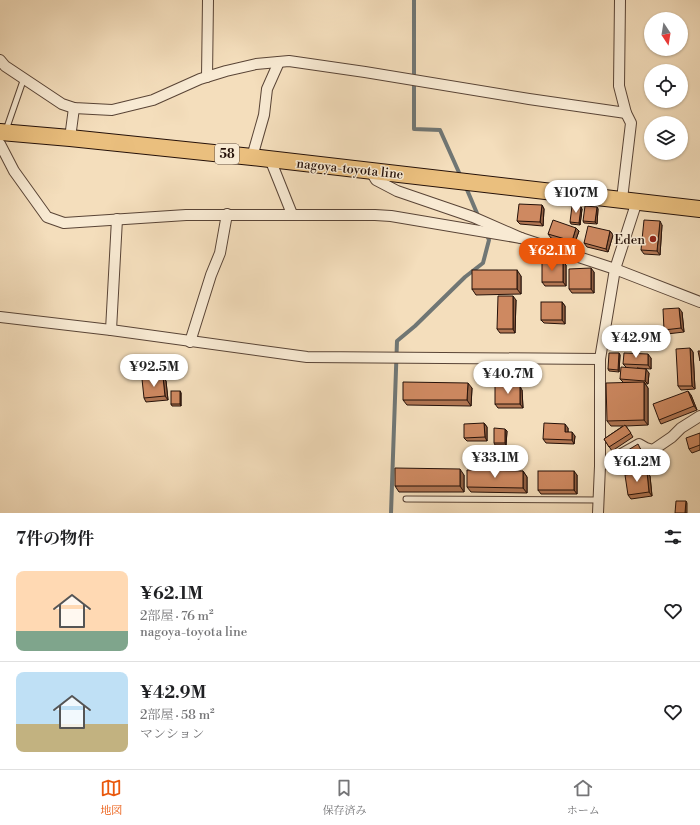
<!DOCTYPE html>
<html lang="ja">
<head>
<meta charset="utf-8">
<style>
  body { margin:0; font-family:"Libre Bodoni","Noto Serif JP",serif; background:#f2f2f2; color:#202124; height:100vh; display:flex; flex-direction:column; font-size:15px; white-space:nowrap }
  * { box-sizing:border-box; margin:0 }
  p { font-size:13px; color:#757577 }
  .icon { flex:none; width:22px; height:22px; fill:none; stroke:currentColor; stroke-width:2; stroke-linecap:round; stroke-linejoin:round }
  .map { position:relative; height:513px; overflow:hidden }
  .sheet { display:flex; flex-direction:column; background:#fff; flex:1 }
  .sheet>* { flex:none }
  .needle { width:26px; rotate:168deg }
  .controls { position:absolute; left:644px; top:12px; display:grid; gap:8px }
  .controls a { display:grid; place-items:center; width:44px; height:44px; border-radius:50%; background:#fff; box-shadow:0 1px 3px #0004; font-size:20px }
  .price { position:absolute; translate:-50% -34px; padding:0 9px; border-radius:14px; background:#fff; color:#222; font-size:13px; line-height:26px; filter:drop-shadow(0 1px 2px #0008) }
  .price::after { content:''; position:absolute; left:50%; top:24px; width:12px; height:9px; margin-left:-6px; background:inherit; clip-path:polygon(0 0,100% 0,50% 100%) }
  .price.selected { background:#ea580c; color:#fff }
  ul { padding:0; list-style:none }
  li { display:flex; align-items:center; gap:12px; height:100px; padding:0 16px }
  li+li { border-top:1px solid #e0e0e0 }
  li span { display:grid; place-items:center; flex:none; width:112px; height:80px; border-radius:8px; color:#555 }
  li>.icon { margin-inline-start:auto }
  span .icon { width:48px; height:48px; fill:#fffc; stroke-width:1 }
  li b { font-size:17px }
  h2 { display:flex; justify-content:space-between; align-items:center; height:48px; padding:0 16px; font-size:17px }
  .menu { display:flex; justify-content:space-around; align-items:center; height:56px; border-top:1px solid #e0e0e0; background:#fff; font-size:11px; color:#757577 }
  .menu a { display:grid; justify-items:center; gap:2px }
  .menu .selected { color:#ea580c }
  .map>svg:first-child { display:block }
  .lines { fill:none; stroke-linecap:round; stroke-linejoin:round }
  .stream { stroke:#707674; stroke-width:4 }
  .lane-casing { stroke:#594436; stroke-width:7 }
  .street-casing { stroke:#594436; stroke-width:12 }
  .primary-casing { stroke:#251109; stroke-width:18 }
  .lane { stroke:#f8ead3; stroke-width:5 }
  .street { stroke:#f8ead3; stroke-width:10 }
  .primary { stroke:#eabf7e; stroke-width:16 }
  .wall { fill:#b17653; stroke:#251109 }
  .shaded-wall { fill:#906044; stroke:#251109 }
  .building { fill:#ce8961; stroke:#251109 }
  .poi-dot { fill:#8f2418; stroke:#f8ead3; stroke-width:1.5 }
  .labels { text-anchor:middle; stroke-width:3; stroke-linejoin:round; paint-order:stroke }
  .shield { fill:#f8ead3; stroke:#645246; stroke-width:1 }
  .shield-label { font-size:12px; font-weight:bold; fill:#251109 }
  .street-label { font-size:13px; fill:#251109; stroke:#f8ead3 }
  .poi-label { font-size:13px; fill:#251109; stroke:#f8ead3; text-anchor:end }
</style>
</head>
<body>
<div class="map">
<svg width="700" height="513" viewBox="0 0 700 513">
  <rect width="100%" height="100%" fill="#f4debc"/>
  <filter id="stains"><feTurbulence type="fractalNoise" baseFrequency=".005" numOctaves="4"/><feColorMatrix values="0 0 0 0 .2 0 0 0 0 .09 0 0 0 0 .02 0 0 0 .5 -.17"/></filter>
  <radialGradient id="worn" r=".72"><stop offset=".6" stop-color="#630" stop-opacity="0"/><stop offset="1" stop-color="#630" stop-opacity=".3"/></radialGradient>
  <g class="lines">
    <g class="stream">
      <path d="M414,0V129L440,130L461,177"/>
      <path d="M465,185L479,218"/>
      <path d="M391,513L397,341L415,326L465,277L483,263L489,240L486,233"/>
    </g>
    <g class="lane-casing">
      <g id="lane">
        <path d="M6,130L24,78"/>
        <path d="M406,499L599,500"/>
      </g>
    </g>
    <g class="street-casing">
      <g id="street">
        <path d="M620,0L619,86L626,113L631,123L622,199"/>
        <path d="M0,60L5,66L62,104L74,108L112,110L153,100L200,79L226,71L256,64L289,61L365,72L529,99L626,113"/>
        <path d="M207,77L208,0"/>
        <path d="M70,138L74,108"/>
        <path d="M0,144L14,171L47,217L64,223L186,215H375L391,216L521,238"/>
        <path d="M252,157L264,115L267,89L279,62"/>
        <path d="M270,159L292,214"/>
        <path d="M370,170L376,180L397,191L473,217L521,238L615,269L700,302"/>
        <path d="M0,317L111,330L307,357L600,359"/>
        <path d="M111,330L117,219"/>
        <path d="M190,342L211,275L220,253L227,214"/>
        <path d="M600,466L639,444L646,448L653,450L672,437L681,428L700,416"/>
        <path d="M598,513L600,466V359L615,269L637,201"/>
      </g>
    </g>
    <g class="primary-casing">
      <path id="primary" d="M0,132L70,138L252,157L700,209"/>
    </g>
    <use href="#lane" class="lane"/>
    <use href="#street" class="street"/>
    <use href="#primary" class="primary"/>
  </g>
  <g class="wall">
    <path d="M542,205L544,209L543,226L520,224L517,221Z"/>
    <path d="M597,207L598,209L597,224L584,223L583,221Z"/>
    <path d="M582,209L580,225L571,224L570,222Z"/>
    <path d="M662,225L660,255L644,254L641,250Z"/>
    <path d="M576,228L579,231L574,245L551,238L548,234Z"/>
    <path d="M610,231L613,235L608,252L587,247L584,243Z"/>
    <path d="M563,262L566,265V286H545L542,282Z"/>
    <path d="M594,272V293H572L569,289Z"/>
    <path d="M521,276V294L476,295L472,289Z"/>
    <path d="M516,300L515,333H500L497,329Z"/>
    <path d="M562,302L565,306V324L544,323L541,320Z"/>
    <path d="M682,312L684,332L667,334L664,330Z"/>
    <path d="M690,348L693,352L695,389L681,390L678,386Z"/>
    <path d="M619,353L620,355L619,372L609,371L608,369Z"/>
    <path d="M651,358V369L637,368L649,373L648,384H645L648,388V425L626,426L633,437L612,451L604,439L623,426H611L607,421L623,382L620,379L626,367L623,364Z"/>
    <path d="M163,377L166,381L168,400L146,402L144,398Z"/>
    <path d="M472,388L471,406L407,405L403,400Z"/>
    <path d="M522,390L523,408H498L495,404Z"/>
    <path d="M180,391L181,393V406H172L171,404Z"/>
    <path d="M691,395L697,410L661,424L659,420Z"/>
    <path d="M484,423L487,427V441H467L464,438Z"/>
    <path d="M568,428V432L575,436L574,444L546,443L543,439Z"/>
    <path d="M507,431L506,445H495L494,443Z"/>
    <path d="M700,433V450L692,453L689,449Z"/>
    <path d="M640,448L645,458L629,468L620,455Z"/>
    <path d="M523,471L527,477V493L471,492L467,487Z"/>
    <path d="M464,475V492H399L395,486Z"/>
    <path d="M577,475V494H541L538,490Z"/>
    <path d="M650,476L652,496L631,499L628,495Z"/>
  </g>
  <g class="shaded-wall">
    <path d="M542,205L544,209L543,226L540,222Z"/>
    <path d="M581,207L582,209L580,225L579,223Z"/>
    <path d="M597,207L598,209L597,224L595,222Z"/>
    <path d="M660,221L662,225L660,255L657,251Z"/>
    <path d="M576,228L579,231L574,245L572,241Z"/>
    <path d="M610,231L613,235L608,252L606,249Z"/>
    <path d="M563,262L566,265V286L563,282Z"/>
    <path d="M591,268L594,272V293L591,289Z"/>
    <path d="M517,270L521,276V294L517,289Z"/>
    <path d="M513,296L516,300L515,333L513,329Z"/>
    <path d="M562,302L565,306V324L562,320Z"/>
    <path d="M679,308L682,312L684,332L681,328Z"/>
    <path d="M690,348L693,352L695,389L692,386Z"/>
    <path d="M619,353L620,355L619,372L618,370Z"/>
    <path d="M648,354L651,358V369L648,365Z"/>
    <path d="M646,369L649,373L648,384L645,381Z"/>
    <path d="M163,377L166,381L168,400L165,396Z"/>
    <path d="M644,382L648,388V425L644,420Z"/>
    <path d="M468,383L472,388L471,406L467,400Z"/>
    <path d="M520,386L522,390L523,408L520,404Z"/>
    <path d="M180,391L181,393V406L180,404Z"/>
    <path d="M688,391L691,395L697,410L694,406Z"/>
    <path d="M484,423L487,427V441L485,437Z"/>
    <path d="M565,424L568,428V436L565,432Z"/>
    <path d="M505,429L507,431L506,445L505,443Z"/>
    <path d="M572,432L575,436L574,444L572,440Z"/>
    <path d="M460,469L464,475V492L460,486Z"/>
    <path d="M523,471L527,477V493L523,488Z"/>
    <path d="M574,471L577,475V494L574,490Z"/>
    <path d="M647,472L650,476L652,496L649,492Z"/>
    <path d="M686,501L687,503V513H685Z"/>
  </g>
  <g class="building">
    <path d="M519,204L542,205L540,222L517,221Z"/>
    <path d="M572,206L581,207L579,223L570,222Z"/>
    <path d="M585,206L597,207L595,222L583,221Z"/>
    <path d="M553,220L576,228L572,241L548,234Z"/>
    <path d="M644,220L660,221L657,251L641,250Z"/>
    <path d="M588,226L610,231L606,249L584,243Z"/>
    <rect x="542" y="262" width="21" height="20"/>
    <path d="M591,268V289H569V269Z"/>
    <rect x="472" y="270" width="45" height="19"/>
    <path d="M498,296H513V329H497Z"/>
    <rect x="541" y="302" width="21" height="18"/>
    <path d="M679,308L681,328L664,330L663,309Z"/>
    <path d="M690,348L692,386H678L676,349Z"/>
    <path d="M698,351H700V361Z"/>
    <path d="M609,353H619L618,370L608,369Z"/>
    <path d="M624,353L648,354V365L623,364Z"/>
    <path d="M621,367L646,369L645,381L620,379Z"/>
    <path d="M163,377L165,396L144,398L142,379Z"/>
    <path d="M403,382L468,383L467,400H403Z"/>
    <path d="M644,382V420L607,421L606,383Z"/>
    <rect x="495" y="386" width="25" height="18"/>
    <rect x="171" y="391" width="9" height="13"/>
    <path d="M688,391L694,406L659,420L653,404Z"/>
    <path d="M484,423L485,437L464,438V424Z"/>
    <path d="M544,423L565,424V432H572V440L543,439Z"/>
    <path d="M625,425L631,433L609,447L604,439Z"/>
    <path d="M494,428L505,429V443H494Z"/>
    <path d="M700,433V445L689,449L686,438Z"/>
    <path d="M638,444L643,454L626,464L620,455Z"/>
    <path d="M395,468L460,469V486H395Z"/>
    <path d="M467,470L523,471V488L467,487Z"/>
    <rect x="538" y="471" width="36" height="19"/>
    <path d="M647,472L649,492L628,495L625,475Z"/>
    <path d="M676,501H686L685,513H675Z"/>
  </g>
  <circle class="poi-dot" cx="653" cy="239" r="4"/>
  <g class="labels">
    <rect class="shield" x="215" y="144" width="24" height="20" rx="3"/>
    <g class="shield-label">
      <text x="227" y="158">58</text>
    </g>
    <g class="street-label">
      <text transform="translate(350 168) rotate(6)" y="5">nagoya-toyota line</text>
    </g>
    <g class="poi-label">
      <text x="645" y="244">Eden</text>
    </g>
  </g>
  <rect width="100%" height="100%" filter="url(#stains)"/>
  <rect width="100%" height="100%" fill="url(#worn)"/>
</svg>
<div class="controls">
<a><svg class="needle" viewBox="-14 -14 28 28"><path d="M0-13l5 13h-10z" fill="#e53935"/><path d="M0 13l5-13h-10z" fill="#757577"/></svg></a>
<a><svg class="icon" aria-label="locate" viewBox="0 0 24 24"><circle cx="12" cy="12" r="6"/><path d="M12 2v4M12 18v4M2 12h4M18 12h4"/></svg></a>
<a><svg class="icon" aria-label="layers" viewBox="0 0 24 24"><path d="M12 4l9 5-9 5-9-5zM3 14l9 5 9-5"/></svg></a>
</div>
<b class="price" style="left:576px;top:214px">¥107M</b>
<b class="price selected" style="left:552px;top:272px">¥62.1M</b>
<b class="price" style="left:636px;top:359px">¥42.9M</b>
<b class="price" style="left:154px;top:388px">¥92.5M</b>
<b class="price" style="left:508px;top:395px">¥40.7M</b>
<b class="price" style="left:495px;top:479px">¥33.1M</b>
<b class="price" style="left:637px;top:483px">¥61.2M</b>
</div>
<section class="sheet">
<h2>7件の物件<svg class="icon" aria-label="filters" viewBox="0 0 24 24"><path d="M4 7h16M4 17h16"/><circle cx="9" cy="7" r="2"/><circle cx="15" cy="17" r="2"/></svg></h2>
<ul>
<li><span style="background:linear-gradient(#ffd9b3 75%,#7fa58c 0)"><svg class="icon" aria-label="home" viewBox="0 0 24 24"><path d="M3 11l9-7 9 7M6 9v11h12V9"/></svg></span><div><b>¥62.1M</b><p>2部屋 · 76 m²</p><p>nagoya-toyota line</p></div><svg class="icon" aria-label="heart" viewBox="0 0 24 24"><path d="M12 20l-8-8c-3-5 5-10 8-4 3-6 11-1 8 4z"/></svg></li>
<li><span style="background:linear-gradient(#bfe0f5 65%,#c2b280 0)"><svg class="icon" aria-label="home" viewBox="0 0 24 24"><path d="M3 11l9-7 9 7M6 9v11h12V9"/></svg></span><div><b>¥42.9M</b><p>2部屋 · 58 m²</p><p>マンション</p></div><svg class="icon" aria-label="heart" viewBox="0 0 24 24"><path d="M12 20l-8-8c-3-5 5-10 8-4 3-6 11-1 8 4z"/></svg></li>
</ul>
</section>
<nav class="menu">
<a class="selected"><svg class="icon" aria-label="map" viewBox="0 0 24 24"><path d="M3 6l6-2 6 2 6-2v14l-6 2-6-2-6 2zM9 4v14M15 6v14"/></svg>地図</a>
<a><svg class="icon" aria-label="saved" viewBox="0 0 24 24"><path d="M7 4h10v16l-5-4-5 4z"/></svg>保存済み</a>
<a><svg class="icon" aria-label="home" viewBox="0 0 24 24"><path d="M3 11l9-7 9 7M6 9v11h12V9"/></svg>ホーム</a>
</nav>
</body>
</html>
